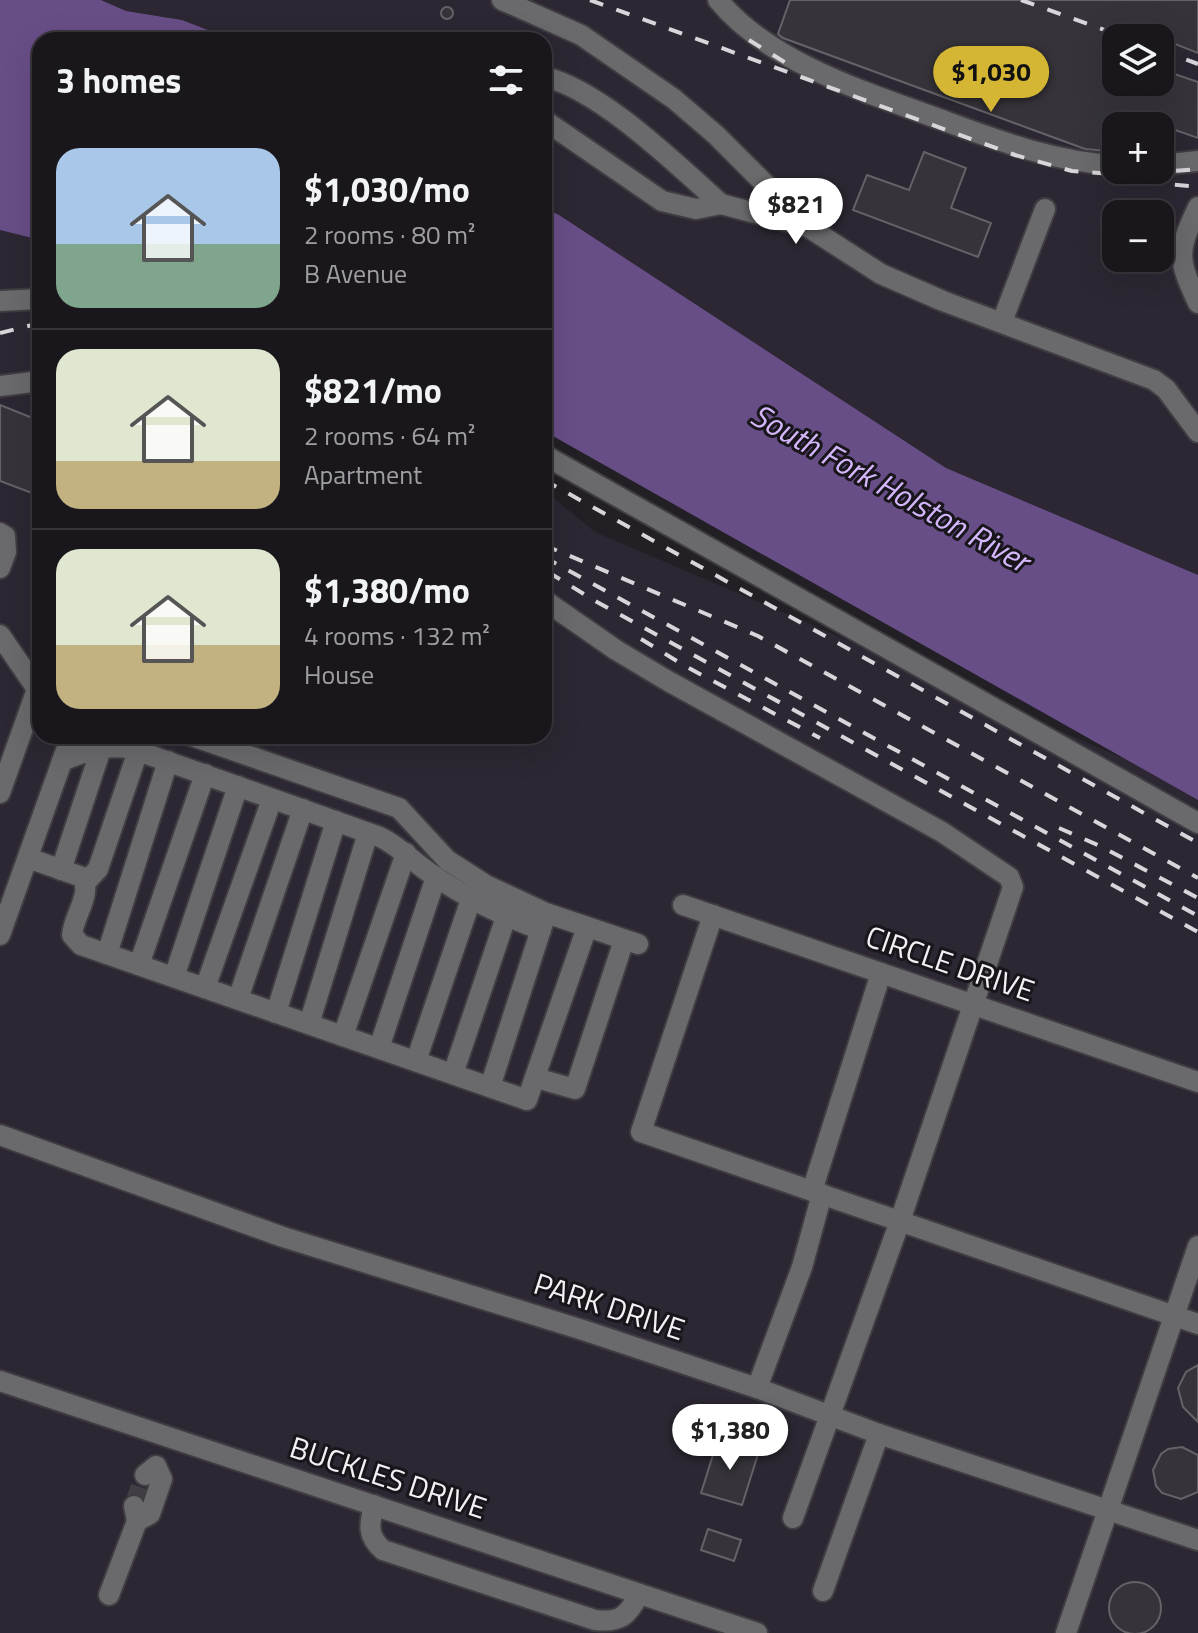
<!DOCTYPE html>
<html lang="en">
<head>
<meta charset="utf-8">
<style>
  body { margin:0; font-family:"Titillium Web",sans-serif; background:#272429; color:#f1f3f6; height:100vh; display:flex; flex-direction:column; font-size:30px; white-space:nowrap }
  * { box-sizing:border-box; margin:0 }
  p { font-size:26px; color:#9f9fa3 }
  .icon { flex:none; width:44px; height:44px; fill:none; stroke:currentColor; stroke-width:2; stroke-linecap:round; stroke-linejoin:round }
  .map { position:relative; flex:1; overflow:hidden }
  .details { position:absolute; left:32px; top:32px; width:520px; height:712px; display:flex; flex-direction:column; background:#1a171c; border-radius:24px; box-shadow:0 8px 32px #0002,0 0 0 2px #38363b }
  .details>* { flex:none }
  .controls { position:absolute; left:1102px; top:24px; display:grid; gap:16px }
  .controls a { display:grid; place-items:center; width:72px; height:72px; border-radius:16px; background:#1a171c; box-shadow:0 8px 32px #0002,0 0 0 2px #38363b; font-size:40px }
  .price { position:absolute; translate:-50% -68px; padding:0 18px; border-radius:28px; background:#fff; color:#222; font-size:26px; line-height:52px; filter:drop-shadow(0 2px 4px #0008) }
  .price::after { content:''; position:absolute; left:50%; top:48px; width:24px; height:18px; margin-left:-12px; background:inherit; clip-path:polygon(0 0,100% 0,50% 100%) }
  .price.active { background:#d5b534; color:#111 }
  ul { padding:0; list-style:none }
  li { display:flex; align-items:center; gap:24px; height:200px; padding:0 24px }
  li+li { border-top:2px solid #38363b }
  li span { display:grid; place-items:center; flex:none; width:224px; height:160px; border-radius:24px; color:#555 }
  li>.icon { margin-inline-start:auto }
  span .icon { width:96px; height:96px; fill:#fffc; stroke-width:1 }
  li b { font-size:34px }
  h2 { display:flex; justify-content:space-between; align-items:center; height:96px; padding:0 24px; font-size:34px }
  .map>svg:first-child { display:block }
  .built { fill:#2c2732; fill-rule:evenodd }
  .water { fill:#684e87 }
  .building { fill:#36343a; stroke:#656268; stroke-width:2 }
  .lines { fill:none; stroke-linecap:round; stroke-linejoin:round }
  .minor-tunnel { stroke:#413e44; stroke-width:20; stroke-dasharray:20 10; stroke-linecap:butt }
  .minor-casing { stroke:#3f3c42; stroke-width:24 }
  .minor { stroke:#6a696c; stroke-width:20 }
  .rail { stroke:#d8d6da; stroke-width:4; stroke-dasharray:14 14; stroke-linecap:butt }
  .labels { text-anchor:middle; stroke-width:6; stroke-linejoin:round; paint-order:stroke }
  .street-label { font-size:30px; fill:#f3f1f5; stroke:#18161b }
  .water-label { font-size:32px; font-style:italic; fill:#d4b6fa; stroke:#18161b }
</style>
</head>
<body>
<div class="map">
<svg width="1198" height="1633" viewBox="0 0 1198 1633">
  <rect width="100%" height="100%" fill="#221f25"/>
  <g class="built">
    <path d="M101,0H1198V575L946,468L559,215L544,208V40H234L182,20L126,11ZM1116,38H1160V82H1116ZM1116,126H1160V170H1116ZM1116,214H1160V258H1116Z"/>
    <path d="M0,230L40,240V736H544V490L595,532L1198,790V1633H0Z"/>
  </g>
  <g class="water">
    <path d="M0,0H101L126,11L182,20L234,40H40V240L0,230Z"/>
    <path d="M544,208L559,215L946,468L1198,575V800L544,431Z"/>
  </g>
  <g class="building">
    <path d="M790,0H1198V53L1160,38H1116V82H1160V69L1198,82V138L1121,111L1107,151L1085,149L783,38L778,34Z"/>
    <circle cx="447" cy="13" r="6"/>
    <path d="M924,152L966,168L951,208L991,223L978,257L853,210L867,175L909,190Z"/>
    <path d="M0,405L40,421V496L0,481Z"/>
    <path d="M1198,1365V1422L1183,1407L1178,1388L1186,1372Z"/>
    <path d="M718,1439L759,1451L742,1505L701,1493Z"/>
    <path d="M1182,1447L1198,1455V1492L1181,1499L1162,1493L1156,1486L1153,1470L1161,1454L1168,1449Z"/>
    <path d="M708,1529L741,1540L734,1561L701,1550Z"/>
    <circle cx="1135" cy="1608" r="26"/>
  </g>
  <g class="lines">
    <path class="minor-tunnel" d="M134,1506L145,1475"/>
    <g class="minor-casing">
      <g id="minor">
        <path d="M502,0L581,35L674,99L716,135L808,227L881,274L943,301L1154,380L1166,389L1198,432"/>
        <path d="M718,0C768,61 862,91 934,117C994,139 1052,162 1116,165"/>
        <path d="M544,77C600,89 677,165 721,204"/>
        <path d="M544,120L662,201L696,209L721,204L804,226"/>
        <path d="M1160,165L1198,161"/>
        <path d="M1198,207C1177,252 1177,258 1198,303"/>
        <path d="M0,301L40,299"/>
        <path d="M1002,322L1045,209"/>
        <path d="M0,386L40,381"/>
        <path d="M544,455L1198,823"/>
        <path d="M0,533L5,536L6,552L0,568"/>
        <path d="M544,600L616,650L668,681L942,832L1009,877L1013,887L900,1221L793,1518"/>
        <path d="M0,635L37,689L0,793"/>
        <path d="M192,736L399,808L447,860L486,885L546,913L638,944"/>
        <path d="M62,761C86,751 113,742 138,751L380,837C399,846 412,861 430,873C468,899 499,914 541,930"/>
        <path d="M28,858L82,877C93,893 73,917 72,935L81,945L527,1100L587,927"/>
        <path d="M61,870L101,749"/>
        <path d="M86,882L98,869L138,751"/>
        <path d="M683,905L1198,1082"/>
        <path d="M713,915L641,1132L1198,1324"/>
        <path d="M0,935L71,736"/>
        <path d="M107,954L168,761"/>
        <path d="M139,965L205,774"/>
        <path d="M174,977L238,786"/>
        <path d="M205,988L272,799"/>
        <path d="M238,999L303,809"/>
        <path d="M276,1013L336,821"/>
        <path d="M309,1024L368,833"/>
        <path d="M343,1036L406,853"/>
        <path d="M379,1048L436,877"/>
        <path d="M416,1061L471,899"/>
        <path d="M453,1074L506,917"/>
        <path d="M536,1078L575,1089L624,940"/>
        <path d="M490,1087L545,917"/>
        <path d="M0,1135L283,1237L586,1331L757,1388L879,1434L1198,1540"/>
        <path d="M812,1191L881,973"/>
        <path d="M0,1381L757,1633"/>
        <path d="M757,1388L802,1267L822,1194"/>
        <path d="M374,1505C369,1525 367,1536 383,1550L595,1620C620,1623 628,1616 639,1594"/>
        <path d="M134,1506L137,1521L150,1514L162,1479L156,1466L145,1475"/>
        <path d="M823,1591L879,1434"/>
        <path d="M109,1595L137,1521"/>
        <path d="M1066,1633L1198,1246"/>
      </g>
    </g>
    <use href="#minor" class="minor"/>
    <g class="rail">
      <path d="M590,0L1015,155L1072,171L1127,175L1198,169"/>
      <path d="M1021,0L1127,38"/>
      <path d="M749,40L786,63"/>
      <path d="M1160,50L1198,64"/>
      <path d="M1147,182L1198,187"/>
      <path d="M0,333L40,323"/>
      <path d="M544,480L1198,843"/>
      <path d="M544,545L758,636L1198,878"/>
      <path d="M544,557L1198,916"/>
      <path d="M548,572L597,602L1198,932"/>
      <path d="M641,639L685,666L820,738"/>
      <path d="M1059,828L1100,846L1198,898"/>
    </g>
  </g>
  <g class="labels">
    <g class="street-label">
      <text transform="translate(950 964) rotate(19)" y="10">CIRCLE DRIVE</text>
      <text transform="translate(609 1307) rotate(18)" y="10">PARK DRIVE</text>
      <text transform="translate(388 1478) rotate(18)" y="10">BUCKLES DRIVE</text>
    </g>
    <g class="water-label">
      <text transform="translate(890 488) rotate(29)" y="11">South Fork Holston River</text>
    </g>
  </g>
</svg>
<div class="controls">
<a><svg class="icon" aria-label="layers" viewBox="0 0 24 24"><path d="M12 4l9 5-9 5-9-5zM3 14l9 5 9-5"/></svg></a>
<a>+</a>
<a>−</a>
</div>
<b class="price active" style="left:991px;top:114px">$1,030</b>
<b class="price" style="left:796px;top:246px">$821</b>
<b class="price" style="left:730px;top:1472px">$1,380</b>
<section class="details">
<h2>3 homes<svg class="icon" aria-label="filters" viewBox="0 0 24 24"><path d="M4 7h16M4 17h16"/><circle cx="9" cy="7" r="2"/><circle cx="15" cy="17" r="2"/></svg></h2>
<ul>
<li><span style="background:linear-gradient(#a9c7e8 60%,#7fa58c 0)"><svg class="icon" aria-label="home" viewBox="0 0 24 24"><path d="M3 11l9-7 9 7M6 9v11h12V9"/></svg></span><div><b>$1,030/mo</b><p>2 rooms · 80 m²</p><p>B Avenue</p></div></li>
<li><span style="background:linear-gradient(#dfe7d0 70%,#c2b280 0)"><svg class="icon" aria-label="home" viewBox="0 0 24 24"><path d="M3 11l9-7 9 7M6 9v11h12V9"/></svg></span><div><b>$821/mo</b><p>2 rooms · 64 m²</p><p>Apartment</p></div></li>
<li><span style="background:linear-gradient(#dfe7d0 60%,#c2b280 0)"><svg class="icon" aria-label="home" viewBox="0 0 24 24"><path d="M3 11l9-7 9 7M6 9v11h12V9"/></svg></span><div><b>$1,380/mo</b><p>4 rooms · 132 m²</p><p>House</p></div></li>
</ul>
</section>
</div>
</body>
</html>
